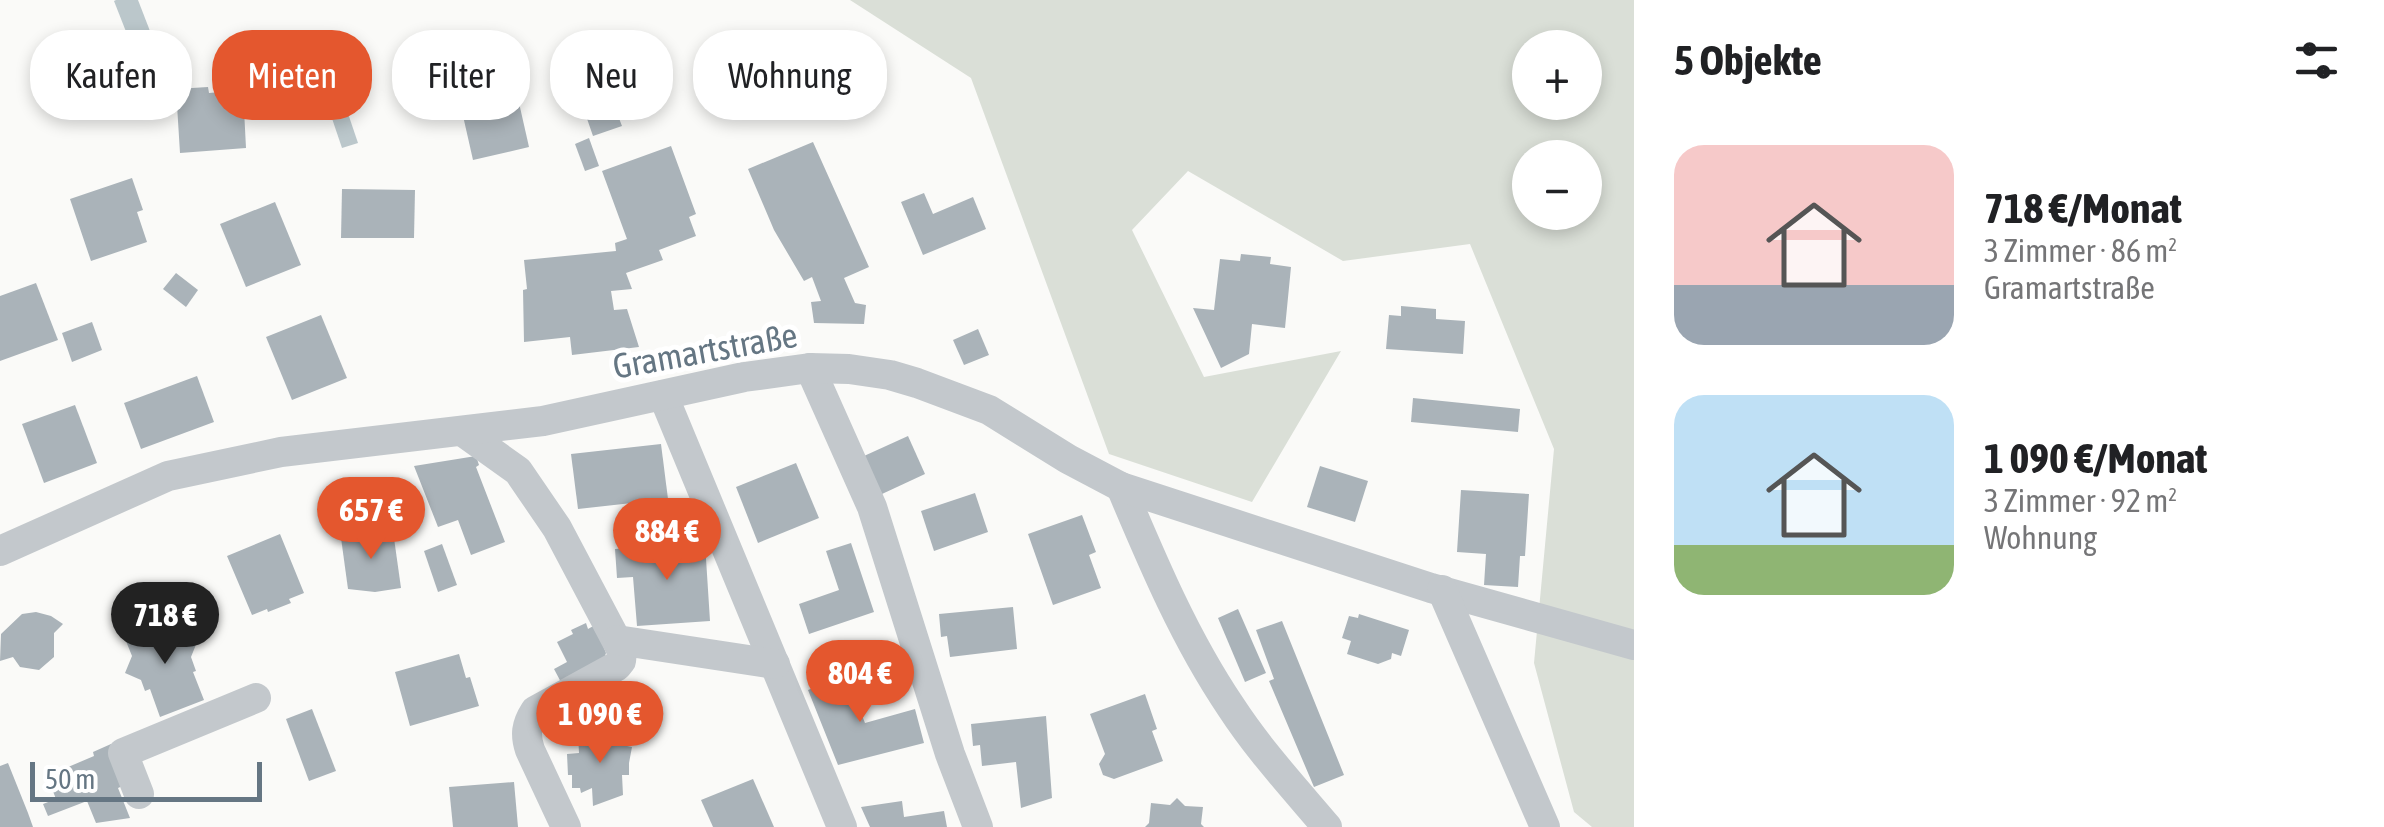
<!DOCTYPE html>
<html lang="de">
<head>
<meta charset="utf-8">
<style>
  body { margin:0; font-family:"Asap Condensed",sans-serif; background:#f6f6f6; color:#202124; height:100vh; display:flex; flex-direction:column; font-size:38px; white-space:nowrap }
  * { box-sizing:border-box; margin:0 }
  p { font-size:32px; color:#757577 }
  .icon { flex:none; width:55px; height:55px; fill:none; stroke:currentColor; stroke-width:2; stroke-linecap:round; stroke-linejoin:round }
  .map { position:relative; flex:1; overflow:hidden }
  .side { display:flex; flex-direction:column; background:#fff; width:750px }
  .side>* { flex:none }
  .hud { position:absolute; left:30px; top:30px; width:950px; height:90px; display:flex; gap:20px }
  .fabs { position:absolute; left:1512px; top:30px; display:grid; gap:20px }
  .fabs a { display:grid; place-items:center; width:90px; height:90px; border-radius:50%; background:#fff; box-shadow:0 5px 15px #0003; font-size:50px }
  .scale { position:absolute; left:30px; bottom:25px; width:232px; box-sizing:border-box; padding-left:10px; border:5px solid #657683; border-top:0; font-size:28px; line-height:35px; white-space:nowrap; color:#657683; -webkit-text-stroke:8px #fff; paint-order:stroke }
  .price { position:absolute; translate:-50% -85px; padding:0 22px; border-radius:35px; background:#e4572e; color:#fff; font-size:32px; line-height:65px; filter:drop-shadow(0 2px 5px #0008) }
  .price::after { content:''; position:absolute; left:50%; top:60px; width:30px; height:22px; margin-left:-15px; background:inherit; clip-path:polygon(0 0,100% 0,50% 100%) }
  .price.selected { background:#222; color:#fff }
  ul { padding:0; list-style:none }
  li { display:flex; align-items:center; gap:30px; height:250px; padding:0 40px }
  li span { display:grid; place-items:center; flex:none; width:280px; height:200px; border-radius:30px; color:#555 }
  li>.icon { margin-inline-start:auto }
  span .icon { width:120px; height:120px; fill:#fffc; stroke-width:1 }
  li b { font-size:42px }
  h2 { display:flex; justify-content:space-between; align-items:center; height:120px; padding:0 40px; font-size:42px }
  .tag { padding:0 35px; border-radius:40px; background:#fff; box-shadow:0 5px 15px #0003; font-size:35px; line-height:90px }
  .tag.selected { background:#e4572e; color:#fff }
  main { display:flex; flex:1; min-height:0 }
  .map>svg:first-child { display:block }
  .green { fill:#dadfd7; fill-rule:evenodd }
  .water { fill:#bbc7cb }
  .building { fill:#aab3b9 }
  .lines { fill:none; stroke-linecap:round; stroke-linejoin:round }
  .minor { stroke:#c3c8cc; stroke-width:30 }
  .labels { text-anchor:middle; stroke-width:10; stroke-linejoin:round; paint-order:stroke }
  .street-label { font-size:35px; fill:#657683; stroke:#fff }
</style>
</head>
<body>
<main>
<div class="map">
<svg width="1634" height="827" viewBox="0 0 1634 827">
  <rect width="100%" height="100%" fill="#fafaf8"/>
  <path class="green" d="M850,0H1634V827H1592L1574,812L1534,663L1554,449L1470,244L1343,261L1188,171L1132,230L1204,377L1341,351L1252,502L1109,454L971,78ZM1530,48H1585V102H1530ZM1530,158H1585V212H1530Z"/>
  <g class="water">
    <path d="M116,0H138L155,44L134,52L114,1Z"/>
    <path d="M337,81L358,143L342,148L321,86Z"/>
    <path d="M151,586L184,601L179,617L144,602L142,591Z"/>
  </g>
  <g class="building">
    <path d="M608,35L630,94L612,100L622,126L593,136L584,110L580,112L559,53Z"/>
    <path d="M208,87L209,93L243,90L246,148L180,153L176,89Z"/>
    <path d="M517,94L529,147L473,160L461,107Z"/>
    <path d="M589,138L599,166L585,171L575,144Z"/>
    <path d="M813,142L869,267L844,278L855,303L866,305L864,324L814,323L811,302L821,301L812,277L804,281L774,230L748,169Z"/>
    <path d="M671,146L696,214L689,217L696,236L659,250L663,260L626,273L632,289L611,291L614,310L627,309L639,347L572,355L570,337L524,342L523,290L527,289L524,260L616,251L615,243L627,239L602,171Z"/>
    <path d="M132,178L143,210L137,212L147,242L91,261L70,199Z"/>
    <path d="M342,189L415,190L414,238H341Z"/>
    <path d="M924,193L933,214L973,197L986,229L923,255L901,202Z"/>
    <path d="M275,202L301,265L246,287L220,224Z"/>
    <path d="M1241,254L1271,257L1270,264L1291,267L1285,328L1252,324L1249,354L1221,368L1193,308L1214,310L1220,259L1240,261Z"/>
    <path d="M176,273L198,290L186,307L163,289Z"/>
    <path d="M36,283L58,340L0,361V296Z"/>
    <path d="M1401,306L1436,309V319L1465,321L1463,354L1386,349L1389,315L1401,316Z"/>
    <path d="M321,315L347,378L292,400L266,337Z"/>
    <path d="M92,322L102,350L72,362L62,333Z"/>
    <path d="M978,329L989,355L964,365L953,340Z"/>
    <path d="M197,376L214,422L141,449L124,403Z"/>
    <path d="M1413,398L1520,409L1518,432L1411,422Z"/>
    <path d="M75,405L97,463L44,483L22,424Z"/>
    <path d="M908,436L925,474L882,494L864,456Z"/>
    <path d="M661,444L668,499L578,509L571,454Z"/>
    <path d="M476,456L479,465L476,467L505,542L471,555L458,520L438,527L414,466Z"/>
    <path d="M796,463L819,518L758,543L736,487Z"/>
    <path d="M1320,466L1368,481L1355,522L1307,507Z"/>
    <path d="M1461,490L1529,494L1525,556H1520L1518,587L1484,585L1486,554L1457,552Z"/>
    <path d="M975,493L988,532L934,551L921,511Z"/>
    <path d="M1082,515L1096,552L1089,555L1101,588L1053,605L1028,534Z"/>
    <path d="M393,531L401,588L375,592L348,589L341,538Z"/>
    <path d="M280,534L304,593L289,599L291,603L268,612L267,609L252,615L227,556Z"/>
    <path d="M705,543L710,621L637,626L633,577L617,578L615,549Z"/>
    <path d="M851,543L874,612L809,634L799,604L839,590L826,551Z"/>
    <path d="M442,544L457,585L438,592L424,551Z"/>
    <path d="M1013,607L1017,649L950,657L947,636L941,637L939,614Z"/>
    <path d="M1238,609L1266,673L1245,682L1218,618Z"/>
    <path d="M36,612L51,616L63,624L54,633V657L39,670L20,667L13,657L0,661L1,634L22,614Z"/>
    <path d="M1359,614L1409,630L1401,656L1392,653L1391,659L1378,664L1347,654L1351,641L1342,638L1349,616L1358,618Z"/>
    <path d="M147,621L161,627L177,621L183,636L197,642L191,657L196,671L193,672L204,700L160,717L150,689L145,691L141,680L125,673L132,656L126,641L141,635Z"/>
    <path d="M1282,621L1344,775L1314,787L1269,681L1274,679L1256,630Z"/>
    <path d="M586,623L588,629L595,625L606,653L604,659L563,686L554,669L567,662L557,642L573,634L571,630Z"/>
    <path d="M459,654L466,678L470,677L479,706L410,726L395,672Z"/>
    <path d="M846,675L865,723L915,709L924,743L838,765L808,690Z"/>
    <path d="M1145,694L1157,729L1152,731L1163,761L1114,779L1103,775L1099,764L1105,754L1090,714Z"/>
    <path d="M312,709L336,771L309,781L286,719Z"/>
    <path d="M1046,716L1052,798L1021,808L1016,762L982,766L980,745L973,746L971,724Z"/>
    <path d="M578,734H602L603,739L627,738V746L632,747L629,763V775H622L623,795L593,806L592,788L581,793L580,788H572V775H568L567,754L579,753Z"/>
    <path d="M111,744L127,784L118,788L130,818L96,823L87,801L48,816L43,804L56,799L47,776L94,756L93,752Z"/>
    <path d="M8,763L28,813L33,827H0V766Z"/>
    <path d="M753,779L774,827H713L701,800Z"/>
    <path d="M514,782L518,827H453L449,787Z"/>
    <path d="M1177,798L1185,806L1203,807L1201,824L1204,827H1145L1149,823L1151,803L1170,805Z"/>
    <path d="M902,801L904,817L944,811L947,827H870L861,807Z"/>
  </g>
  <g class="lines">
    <g class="minor">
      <path d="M810,368L872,507L950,754L978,827"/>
      <path d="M663,395L842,827"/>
      <path d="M462,431L518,471L557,528L622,651L621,661L617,666L535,711C526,725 525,735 530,750L566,827"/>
      <path d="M1121,487C1153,563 1185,639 1231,707C1259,750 1294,788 1327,827"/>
      <path d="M0,551L168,476L281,452L543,421L744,377L810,368L849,369L890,375L917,383L989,410L1068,459L1121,487L1431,588L1634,645"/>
      <path d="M1442,590L1545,827"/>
      <path d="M617,640L775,664"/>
      <path d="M139,794L123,753L256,698"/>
    </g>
  </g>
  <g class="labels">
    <g class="street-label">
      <text transform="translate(705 351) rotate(-10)" y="12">Gramartstraße</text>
    </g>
  </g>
</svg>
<div class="fabs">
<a>+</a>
<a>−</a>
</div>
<div class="scale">50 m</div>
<b class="price" style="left:371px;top:562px">657 €</b>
<b class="price" style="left:667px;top:583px">884 €</b>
<b class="price selected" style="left:165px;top:667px">718 €</b>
<b class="price" style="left:860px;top:725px">804 €</b>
<b class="price" style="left:600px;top:766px">1 090 €</b>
<div class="hud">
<a class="tag">Kaufen</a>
<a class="tag selected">Mieten</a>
<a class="tag">Filter</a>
<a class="tag">Neu</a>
<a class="tag">Wohnung</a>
</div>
</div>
<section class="side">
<h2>5 Objekte<svg class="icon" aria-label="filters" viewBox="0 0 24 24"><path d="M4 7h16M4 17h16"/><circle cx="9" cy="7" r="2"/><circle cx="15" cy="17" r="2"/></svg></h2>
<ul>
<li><span style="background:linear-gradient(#f6c9c9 70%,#9aa5b1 0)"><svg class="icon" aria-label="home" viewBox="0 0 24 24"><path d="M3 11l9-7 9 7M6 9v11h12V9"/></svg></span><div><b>718 €/Monat</b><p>3 Zimmer · 86 m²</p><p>Gramartstraße</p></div></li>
<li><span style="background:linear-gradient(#bfe0f5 75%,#8fb573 0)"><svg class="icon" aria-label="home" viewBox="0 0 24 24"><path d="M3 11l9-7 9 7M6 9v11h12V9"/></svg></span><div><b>1 090 €/Monat</b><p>3 Zimmer · 92 m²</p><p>Wohnung</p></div></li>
</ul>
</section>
</main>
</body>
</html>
